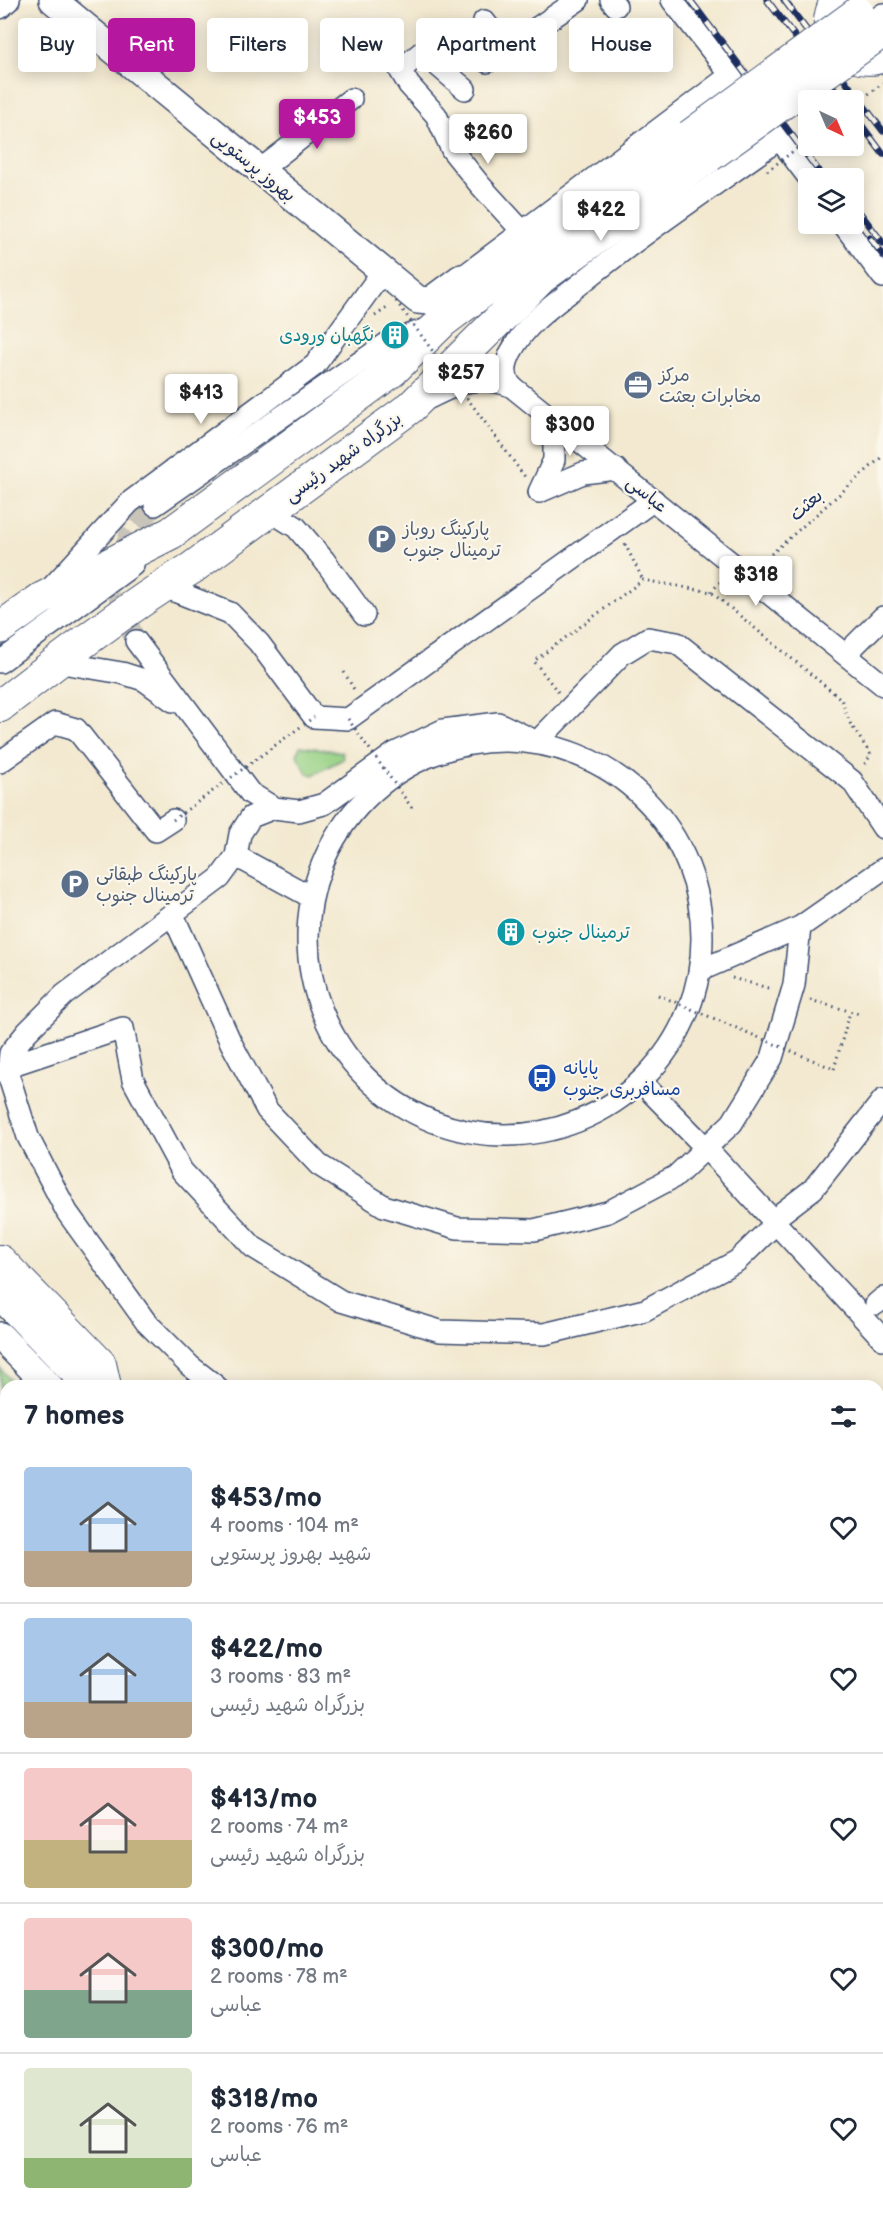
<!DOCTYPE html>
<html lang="en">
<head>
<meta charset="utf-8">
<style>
  body { margin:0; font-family:"Balsamiq Sans","Playpen Sans Arabic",sans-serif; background:#f6f6f7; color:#1f2937; height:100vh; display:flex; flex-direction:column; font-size:22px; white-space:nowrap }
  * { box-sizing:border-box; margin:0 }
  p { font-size:20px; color:#747a83 }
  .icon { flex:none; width:33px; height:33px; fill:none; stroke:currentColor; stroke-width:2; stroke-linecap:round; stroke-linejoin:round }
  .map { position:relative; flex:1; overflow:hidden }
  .side { position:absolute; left:0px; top:1380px; width:884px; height:834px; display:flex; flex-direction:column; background:#fff; border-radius:18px 18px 0 0; box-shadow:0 3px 15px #0003 }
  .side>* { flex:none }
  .hud { position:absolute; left:18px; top:18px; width:848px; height:54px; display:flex; gap:12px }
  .needle { width:39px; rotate:136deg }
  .buttons { position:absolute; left:798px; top:90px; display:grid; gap:12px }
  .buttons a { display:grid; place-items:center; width:66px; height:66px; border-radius:6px; background:#fff; box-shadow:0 3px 15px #0003; font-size:30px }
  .price { position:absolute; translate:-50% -51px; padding:0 14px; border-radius:6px; background:#fff; color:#222; font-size:20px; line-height:39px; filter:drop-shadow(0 2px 3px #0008) }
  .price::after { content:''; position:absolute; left:50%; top:36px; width:18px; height:14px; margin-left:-9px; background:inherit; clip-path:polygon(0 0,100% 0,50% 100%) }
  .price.current { background:#b5179e; color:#fff }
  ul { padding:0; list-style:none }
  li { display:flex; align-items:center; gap:18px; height:150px; padding:0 24px }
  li+li { border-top:2px solid #e0e1e3 }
  li span { display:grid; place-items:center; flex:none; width:168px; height:120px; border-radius:6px; color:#555 }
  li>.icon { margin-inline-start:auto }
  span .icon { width:72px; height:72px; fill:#fffc; stroke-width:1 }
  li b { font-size:26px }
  h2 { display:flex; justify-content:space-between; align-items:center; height:72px; padding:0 24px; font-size:26px }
  .pill { padding:0 21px; border-radius:6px; background:#fff; box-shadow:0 3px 15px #0003; font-size:21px; line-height:54px }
  .pill.current { background:#b5179e; color:#fff }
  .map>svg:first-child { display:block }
  .green { fill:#98d285; stroke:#5a8072; stroke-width:1.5 }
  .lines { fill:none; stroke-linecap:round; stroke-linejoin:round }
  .minor-tunnel { stroke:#c8c4b9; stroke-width:21; stroke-dasharray:21 10; stroke-linecap:butt }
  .minor-casing { stroke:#3b4b6f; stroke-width:24 }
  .major-casing { stroke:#3b4b6f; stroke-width:30 }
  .highway-casing { stroke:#3b4b6f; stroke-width:34 }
  .path { stroke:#3b4b6f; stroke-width:3; stroke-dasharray:1.5 4.5; stroke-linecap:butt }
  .minor { stroke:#fff; stroke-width:21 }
  .major { stroke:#fff; stroke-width:27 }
  .highway { stroke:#fff; stroke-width:32 }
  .rail-casing { stroke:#1b2f5e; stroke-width:7 }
  .rail { stroke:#fbf7ec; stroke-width:4.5; stroke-dasharray:14; stroke-linecap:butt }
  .highway-bridge-casing { stroke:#3b4b6f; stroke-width:34; stroke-linecap:butt }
  .path-bridge { stroke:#3b4b6f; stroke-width:3; stroke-dasharray:1.5 4.5; stroke-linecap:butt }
  .highway-bridge { stroke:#fff; stroke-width:32 }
  .labels { text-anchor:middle; stroke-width:4.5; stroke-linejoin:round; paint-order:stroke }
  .street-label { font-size:18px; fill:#1b2f5e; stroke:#fbf7ec }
  .culture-label { font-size:18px; fill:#0d838f; stroke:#fbf7ec; text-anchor:end }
  .service-label { font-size:18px; fill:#4e5e75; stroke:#fbf7ec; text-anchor:start }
  .transit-label { font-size:18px; fill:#164399; stroke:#fbf7ec; text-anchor:start }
</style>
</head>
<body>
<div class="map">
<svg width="883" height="2214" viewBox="0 0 883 2214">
  <rect width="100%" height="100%" fill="#fbf7ec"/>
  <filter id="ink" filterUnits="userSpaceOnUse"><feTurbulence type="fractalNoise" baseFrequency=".0167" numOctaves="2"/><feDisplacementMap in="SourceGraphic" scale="12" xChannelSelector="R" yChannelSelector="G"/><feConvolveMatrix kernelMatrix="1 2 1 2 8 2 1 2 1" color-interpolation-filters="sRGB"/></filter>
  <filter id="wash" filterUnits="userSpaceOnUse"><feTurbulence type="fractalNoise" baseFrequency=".008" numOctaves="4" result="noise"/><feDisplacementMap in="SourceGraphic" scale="24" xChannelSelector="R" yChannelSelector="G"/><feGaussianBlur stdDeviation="1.35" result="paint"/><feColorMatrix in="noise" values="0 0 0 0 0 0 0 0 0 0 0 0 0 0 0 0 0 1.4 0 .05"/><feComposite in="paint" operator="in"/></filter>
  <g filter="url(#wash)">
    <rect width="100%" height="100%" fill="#f3e9d0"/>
    <g class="green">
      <path d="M300,746L342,752L343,759L313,775L307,773L297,755Z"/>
      <path d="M0,1368L16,1386H6V2208H305L297,2214H0Z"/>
      <path d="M878,1584L883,1589V1651L878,1656Z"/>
    </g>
  </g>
  <g filter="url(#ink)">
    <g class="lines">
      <path class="minor-tunnel" d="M136,641L120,607L118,569L130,534L155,505"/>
      <g class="minor-casing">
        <g id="minor">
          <path d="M611,0L616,6"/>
          <path d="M672,0L738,84"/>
          <path d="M0,8L9,0"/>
          <path d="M484,21L506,49"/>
          <path d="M867,26L883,14"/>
          <path d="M487,62L578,0"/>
          <path d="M465,89L422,52L400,70L409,85L436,115L452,150L480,185L523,232"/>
          <path d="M771,128L809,178"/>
          <path d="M779,139C712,187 643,233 579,285C555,304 526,323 511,352C505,364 503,375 511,386L883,685"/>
          <path d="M260,170L351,99"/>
          <path d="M843,224L883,277"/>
          <path d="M461,278L731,75"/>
          <path d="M429,398C462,382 475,374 511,386"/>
          <path d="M554,419V460L539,492L583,473L616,469"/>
          <path d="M155,505L386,344L431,327"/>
          <path d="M270,511L296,527L324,560L364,615"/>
          <path d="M162,586L230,613L259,643L314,717L348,719L654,500"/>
          <path d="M52,587L130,502L315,365L383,271"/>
          <path d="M136,641L250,793L274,808L299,811L324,804L395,753L443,730L498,723L529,738"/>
          <path d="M846,654L883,617"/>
          <path d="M0,662L133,565"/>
          <path d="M56,662L122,673L144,680L173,701"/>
          <circle cx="505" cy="938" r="197"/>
          <path d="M537,742L622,654L648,638L677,643L852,781L883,828"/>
          <path d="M0,762L55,723L76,729L156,831L173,820"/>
          <path d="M236,856L311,897"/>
          <path d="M173,915L231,1043L267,1110L319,1165L384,1206L457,1228L534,1230L608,1212L676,1176L732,1123L772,1058L794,985L800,927"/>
          <path d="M701,970L800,927L883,869"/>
          <path d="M9,1066L123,1028L133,1080L182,1171L253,1247L341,1301L440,1331L544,1334L645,1310L737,1261L776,1223"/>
          <path d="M641,1082L706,1148L883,1339"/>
          <path d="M783,1212L813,1189L883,1100"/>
          <path d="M876,1304L883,1298"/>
          <path d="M216,1386L190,1366L146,1322L67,1212L28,1137L8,1074L10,1053L27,1032L64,995L220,878L236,856L240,834L251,817L274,808"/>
          <path d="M878,1440L883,1435"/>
          <path d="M878,1517L883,1515"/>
          <path d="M878,1564L883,1569"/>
          <path d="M354,2214L362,2208"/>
        </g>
      </g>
      <g class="major-casing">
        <g id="major">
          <path d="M53,0L418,300L430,301L461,278"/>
          <path d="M0,1296L87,1386"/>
          <path d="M0,1336L49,1386"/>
          <path d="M878,2177L883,2183"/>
          <path d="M867,2208L873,2214"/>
        </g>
      </g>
      <g class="highway-casing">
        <g id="highway">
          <path d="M836,0C832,10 829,18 830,28C834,52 862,65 883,56"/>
          <path d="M0,628L41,599L171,533L392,371L442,322L690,136"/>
          <path d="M0,706C62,658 125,609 192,568L411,407L542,277L709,156"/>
          <path d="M0,1261L100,1364L105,1386"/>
        </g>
      </g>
      <g class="path">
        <path d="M375,316L390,306"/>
        <path d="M625,544L643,580"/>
        <path d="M762,562L883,456"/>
        <path d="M711,592L722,580"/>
        <path d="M344,672L355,691"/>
        <path d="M558,692L534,661L643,580L711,592L841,699L850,723L871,755L864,765"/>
        <path d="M732,978L772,989"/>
        <path d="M810,1000L860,1014"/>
        <path d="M834,1069L850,1012"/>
        <path d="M0,1564L6,1583"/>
        <path d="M0,2070L6,2068"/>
        <path d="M0,2098L6,2107"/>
      </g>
      <use href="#minor" class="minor"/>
      <use href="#major" class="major"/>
      <use href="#highway" class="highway"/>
      <g class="rail-casing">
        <g id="rail">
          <path d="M690,0L824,178"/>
          <path d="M767,0L843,100"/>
          <path d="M784,0L883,131"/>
          <path d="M854,115L883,154"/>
          <path d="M854,205L883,243"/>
          <path d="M870,238L883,255"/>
        </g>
      </g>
      <use href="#rail" class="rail"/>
      <g class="highway-bridge-casing">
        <g id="highway-bridge">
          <path d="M690,136L858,13"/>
          <path d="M709,156L876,36"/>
        </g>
      </g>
      <g class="path-bridge">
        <path d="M854,105L883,83"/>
        <path d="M767,171L808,140"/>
        <path d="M396,301L525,477"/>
        <path d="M348,719L412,808"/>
        <path d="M173,820L314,717"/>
        <path d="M658,995L834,1069"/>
      </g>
      <use href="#highway-bridge" class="highway-bridge"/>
    </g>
  </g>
  <defs>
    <g id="building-disc" transform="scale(1.5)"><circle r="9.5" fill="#0f9aa8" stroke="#fbf7ec"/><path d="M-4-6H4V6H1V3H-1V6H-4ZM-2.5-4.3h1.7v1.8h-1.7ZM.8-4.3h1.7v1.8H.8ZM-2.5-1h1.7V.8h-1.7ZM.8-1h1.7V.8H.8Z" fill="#fff"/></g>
    <g id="office-disc" transform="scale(1.5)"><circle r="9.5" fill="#5c6f8a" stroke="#fbf7ec"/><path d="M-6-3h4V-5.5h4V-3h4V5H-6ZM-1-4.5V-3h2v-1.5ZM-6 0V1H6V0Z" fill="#fff"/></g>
    <g id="parking-disc" transform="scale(1.5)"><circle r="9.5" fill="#5c6f8a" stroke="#fbf7ec"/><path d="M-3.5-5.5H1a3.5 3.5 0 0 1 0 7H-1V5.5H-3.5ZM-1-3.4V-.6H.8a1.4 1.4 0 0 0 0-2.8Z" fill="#fff"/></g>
    <g id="bus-disc" transform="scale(1.5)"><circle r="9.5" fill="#1a4fb4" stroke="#fbf7ec"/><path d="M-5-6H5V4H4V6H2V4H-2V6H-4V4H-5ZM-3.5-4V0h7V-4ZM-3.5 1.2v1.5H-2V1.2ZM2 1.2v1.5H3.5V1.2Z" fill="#fff"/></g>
  </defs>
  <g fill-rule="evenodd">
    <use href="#building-disc" x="395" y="335"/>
    <use href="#office-disc" x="638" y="385"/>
    <use href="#parking-disc" x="382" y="539"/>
    <use href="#parking-disc" x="75" y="884"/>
    <use href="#building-disc" x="511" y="932"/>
    <use href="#bus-disc" x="542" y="1078"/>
  </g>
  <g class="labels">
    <g class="street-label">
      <text transform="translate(254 166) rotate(39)" y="6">بهروز پرستویی</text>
      <text transform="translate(343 457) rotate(-36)" y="6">بزرگراه شهید رئیسی</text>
      <text transform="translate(647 494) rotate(39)" y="6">عباسی</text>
      <text transform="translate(806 505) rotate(-41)" y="6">بعثت</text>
    </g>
    <g class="culture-label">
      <text x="374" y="341">نگهبان ورودی</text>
      <text x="532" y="938" text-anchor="start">ترمینال جنوب</text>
    </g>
    <g class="service-label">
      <text x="659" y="381">مرکز<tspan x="659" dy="21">مخابرات بعثت</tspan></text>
      <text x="403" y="535">پارکینگ روباز<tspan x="403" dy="21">ترمینال جنوب</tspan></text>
      <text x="96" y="880">پارکینگ طبقاتی<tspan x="96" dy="21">ترمینال جنوب</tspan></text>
    </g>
    <g class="transit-label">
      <text x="563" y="1074">پایانه<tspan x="563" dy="21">مسافربری جنوب</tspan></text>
    </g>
  </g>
</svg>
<div class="buttons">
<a><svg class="needle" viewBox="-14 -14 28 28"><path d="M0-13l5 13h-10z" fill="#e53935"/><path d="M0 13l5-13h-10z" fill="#747a83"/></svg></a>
<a><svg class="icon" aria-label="layers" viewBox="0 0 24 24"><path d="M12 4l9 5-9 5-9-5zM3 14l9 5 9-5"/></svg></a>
</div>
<b class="price current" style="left:317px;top:150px">$453</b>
<b class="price" style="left:488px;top:165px">$260</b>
<b class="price" style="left:601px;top:242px">$422</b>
<b class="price" style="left:461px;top:405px">$257</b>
<b class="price" style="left:201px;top:425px">$413</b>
<b class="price" style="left:570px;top:457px">$300</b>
<b class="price" style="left:756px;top:607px">$318</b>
<div class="hud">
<a class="pill">Buy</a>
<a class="pill current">Rent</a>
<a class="pill">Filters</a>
<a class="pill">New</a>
<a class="pill">Apartment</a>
<a class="pill">House</a>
</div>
<section class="side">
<h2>7 homes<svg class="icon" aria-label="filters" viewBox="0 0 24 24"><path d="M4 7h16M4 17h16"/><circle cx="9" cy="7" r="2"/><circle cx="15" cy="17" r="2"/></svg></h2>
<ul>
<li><span style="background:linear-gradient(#a9c7e8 70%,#b9a48a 0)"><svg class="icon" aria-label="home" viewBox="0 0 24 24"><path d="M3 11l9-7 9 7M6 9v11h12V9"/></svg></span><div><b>$453/mo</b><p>4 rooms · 104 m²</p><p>شهید بهروز پرستویی</p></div><svg class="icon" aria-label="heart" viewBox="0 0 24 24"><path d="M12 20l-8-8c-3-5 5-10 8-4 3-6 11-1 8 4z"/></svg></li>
<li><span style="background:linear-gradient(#a9c7e8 70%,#b9a48a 0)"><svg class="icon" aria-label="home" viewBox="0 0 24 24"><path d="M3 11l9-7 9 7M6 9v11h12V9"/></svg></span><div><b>$422/mo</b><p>3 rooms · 83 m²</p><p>بزرگراه شهید رئیسی</p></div><svg class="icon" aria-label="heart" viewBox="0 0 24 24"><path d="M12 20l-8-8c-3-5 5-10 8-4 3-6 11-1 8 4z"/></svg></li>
<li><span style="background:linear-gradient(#f6c9c9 60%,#c2b280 0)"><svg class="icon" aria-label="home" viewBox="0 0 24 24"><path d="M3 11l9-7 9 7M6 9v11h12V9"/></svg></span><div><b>$413/mo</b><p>2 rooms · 74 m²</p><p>بزرگراه شهید رئیسی</p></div><svg class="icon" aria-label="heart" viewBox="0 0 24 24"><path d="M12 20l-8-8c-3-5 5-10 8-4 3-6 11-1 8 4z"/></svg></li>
<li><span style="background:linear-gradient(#f6c9c9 60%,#7fa58c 0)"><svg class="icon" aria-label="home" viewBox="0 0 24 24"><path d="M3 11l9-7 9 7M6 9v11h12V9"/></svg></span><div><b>$300/mo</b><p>2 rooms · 78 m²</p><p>عباسی</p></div><svg class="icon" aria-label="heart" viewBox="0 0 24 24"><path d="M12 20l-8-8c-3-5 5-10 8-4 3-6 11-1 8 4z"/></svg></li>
<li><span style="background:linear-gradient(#dfe7d0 75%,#8fb573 0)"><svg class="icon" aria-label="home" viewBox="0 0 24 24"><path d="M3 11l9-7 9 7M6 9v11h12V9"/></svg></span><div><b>$318/mo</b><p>2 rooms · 76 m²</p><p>عباسی</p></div><svg class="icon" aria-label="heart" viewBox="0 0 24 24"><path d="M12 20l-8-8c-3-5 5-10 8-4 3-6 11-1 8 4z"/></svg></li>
</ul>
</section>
</div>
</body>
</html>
